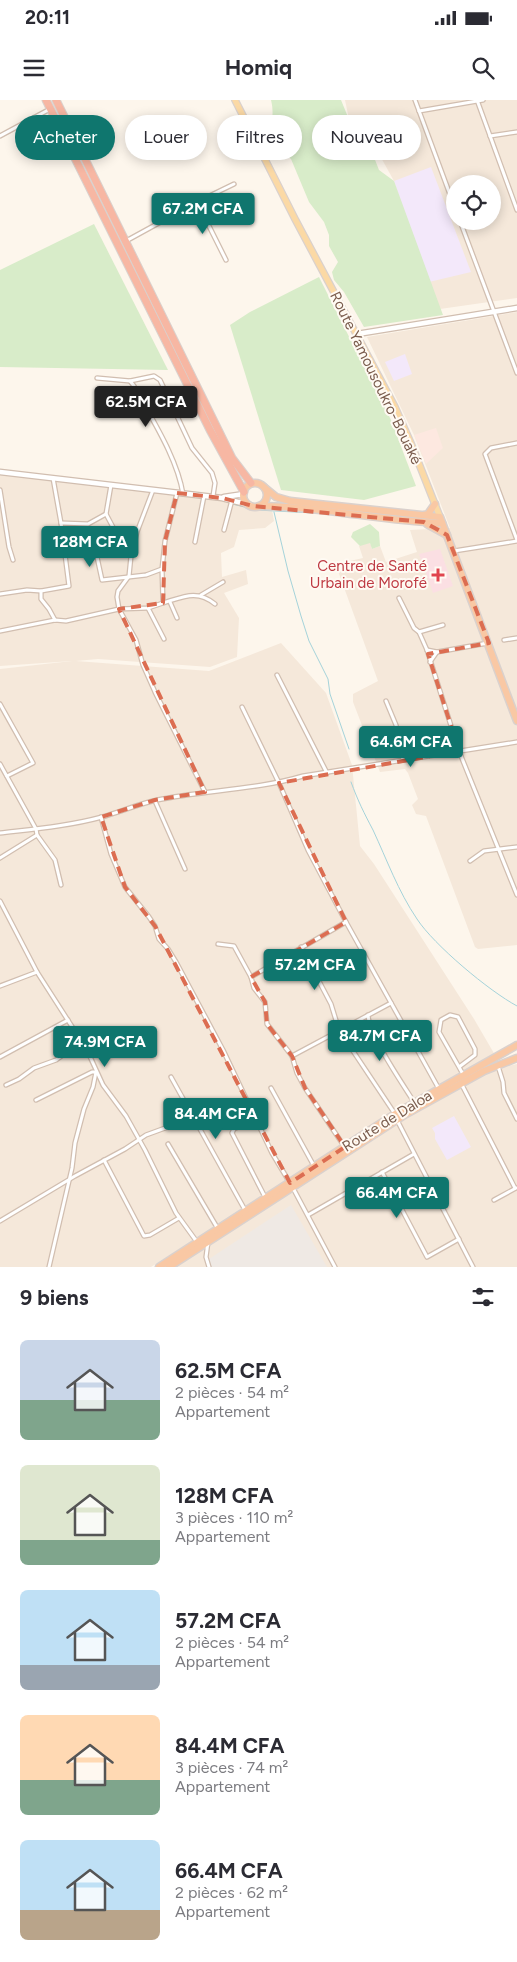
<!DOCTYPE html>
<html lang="fr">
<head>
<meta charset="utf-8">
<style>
  body { margin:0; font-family:Figtree,sans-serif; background:#f7f7f7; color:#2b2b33; height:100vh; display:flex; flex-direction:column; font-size:19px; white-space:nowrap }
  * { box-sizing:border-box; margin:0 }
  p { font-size:16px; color:#7c7c81 }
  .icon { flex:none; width:28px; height:28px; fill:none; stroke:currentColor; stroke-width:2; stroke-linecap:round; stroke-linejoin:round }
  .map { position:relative; height:1167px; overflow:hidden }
  .details { display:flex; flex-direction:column; background:#fff; flex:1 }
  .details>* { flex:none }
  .top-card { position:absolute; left:15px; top:15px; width:488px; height:45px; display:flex; gap:10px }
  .buttons { position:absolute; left:446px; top:75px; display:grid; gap:10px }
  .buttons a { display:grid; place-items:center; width:55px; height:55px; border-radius:50%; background:#fff; box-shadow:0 2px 12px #0003; font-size:25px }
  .price { position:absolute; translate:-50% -42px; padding:0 11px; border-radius:5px; background:#0f766e; color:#fff; font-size:16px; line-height:32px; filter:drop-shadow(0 1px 2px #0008) }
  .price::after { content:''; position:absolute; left:50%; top:30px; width:15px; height:11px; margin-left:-8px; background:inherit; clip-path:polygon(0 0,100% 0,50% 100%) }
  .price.current { background:#222; color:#fff }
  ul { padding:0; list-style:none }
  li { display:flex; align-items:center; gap:15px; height:125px; padding:0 20px }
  li span { display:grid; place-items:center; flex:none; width:140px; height:100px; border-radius:8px; color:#555 }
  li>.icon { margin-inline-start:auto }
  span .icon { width:60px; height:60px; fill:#fffc; stroke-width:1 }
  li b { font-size:21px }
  h2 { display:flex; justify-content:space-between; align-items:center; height:60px; padding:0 20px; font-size:21px }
  .chip { padding:0 18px; border-radius:22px; background:#fff; box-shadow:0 2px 12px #0003; font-size:18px; line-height:45px }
  .chip.current { background:#0f766e; color:#fff }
  .status { display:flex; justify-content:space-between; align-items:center; height:35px; padding:0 25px; background:#fff; direction:ltr }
  .status svg { height:14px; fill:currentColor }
  header { display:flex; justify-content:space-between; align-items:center; height:65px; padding:0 20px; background:#fff; font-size:22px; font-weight:700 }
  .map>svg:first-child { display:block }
  .residential { fill:#f5e8da; fill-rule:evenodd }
  .commercial { fill:#fde8e0 }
  .industrial { fill:#efe9e4 }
  .education { fill:#f3e8fa }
  .medical { fill:#fbdfe3 }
  .green { fill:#d8ecc9 }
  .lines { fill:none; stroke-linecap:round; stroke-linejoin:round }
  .stream { stroke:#a5d3da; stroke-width:1 }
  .minor-casing { stroke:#d1beb0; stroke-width:5.5 }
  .tertiary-casing { stroke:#d1beb0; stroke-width:7 }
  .primary-casing { stroke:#dad1cd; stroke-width:8 }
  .trunk-casing { stroke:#dad1cd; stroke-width:9 }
  .motorway-casing { stroke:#dad1cd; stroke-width:9 }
  .minor { stroke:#fff; stroke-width:3 }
  .tertiary { stroke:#fff; stroke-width:4.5 }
  .primary { stroke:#fbd9a5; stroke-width:5.5 }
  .trunk { stroke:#f9c8a4; stroke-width:6 }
  .motorway { stroke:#f7b7a3; stroke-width:7 }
  .marked { fill:none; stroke:#dc6d51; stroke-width:4; stroke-dasharray:10 6; stroke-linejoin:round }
  .health-dot { fill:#e0444e; stroke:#fffaf3; stroke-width:2 }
  .labels { text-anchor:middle; stroke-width:4; stroke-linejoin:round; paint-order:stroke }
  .street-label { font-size:15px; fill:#7a5c4d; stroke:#fffaf3 }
  .health-label { font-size:15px; fill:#be3a42; stroke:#fffaf3; text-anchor:end }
</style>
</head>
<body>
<div class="status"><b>20:11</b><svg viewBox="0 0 49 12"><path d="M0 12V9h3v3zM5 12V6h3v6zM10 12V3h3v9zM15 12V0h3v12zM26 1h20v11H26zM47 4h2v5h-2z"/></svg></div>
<header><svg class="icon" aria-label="menu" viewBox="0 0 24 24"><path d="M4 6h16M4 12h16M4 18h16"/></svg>Homiq<svg class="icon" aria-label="search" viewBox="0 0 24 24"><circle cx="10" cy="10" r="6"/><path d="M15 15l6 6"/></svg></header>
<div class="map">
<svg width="517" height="1167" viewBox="0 0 517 1167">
  <rect width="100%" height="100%" fill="#fdf6ec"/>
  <g class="residential">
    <path d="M345,0H517V198L440,209L394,81L369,36L349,19ZM455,84H492V121H455Z"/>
    <path d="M517,212V845L478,849L475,847L426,716L416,714L412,705L418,699L408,673L405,669L380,672L353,602V594L378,581L338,471L341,463L363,458L359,446L370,442L372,449L380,446L386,462L417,452L410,430L450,428L414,335L367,237Z"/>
    <path d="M0,372L213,396L262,409L272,410L274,421L265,428L239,430L234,447L221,453L222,477L246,470L248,484L224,493L239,518L237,557L210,567L98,559L76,561L209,571L281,543L326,593L352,665L360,746L374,764L474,919L495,955L296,1075L151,1167H0V569L72,561L0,566Z"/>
    <path d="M517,964V1167H172L395,1024L495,969Z"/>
  </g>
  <path class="commercial" d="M436,328L443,348L426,364L414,335Z"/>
  <path class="industrial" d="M291,1105L327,1167H211L208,1162L209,1159Z"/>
  <g class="education">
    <path d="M431,67L471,172L429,182L394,81Z"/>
    <path d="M405,254L412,274L394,281L385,262Z"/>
    <path d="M454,1016L471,1047L447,1060L435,1039V1033L432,1028Z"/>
  </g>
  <path class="medical" d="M440,449L453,486L433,493L419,454Z"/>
  <g class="green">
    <path d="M271,0H341L350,22L366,37L379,70L394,81L443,215L364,227L344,192L334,180L332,172L338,162L329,146V135L324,122L309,102L291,59L271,42C270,26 275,16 271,0Z"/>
    <path d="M94,124L168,270L0,267V170Z"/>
    <path d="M319,177L391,320L416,386L364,400L281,390L230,225L250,212Z"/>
    <path d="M370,424L379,432L380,446L372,449L370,443L360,446L351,437L353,432Z"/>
  </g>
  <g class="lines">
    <g class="stream">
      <path d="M232,404L257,410L313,413"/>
      <path d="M274,412L288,471L301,516L309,541L328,579L330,594L349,649"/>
      <path d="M351,682C358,701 364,713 373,730C387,760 398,791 417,819C434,845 489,891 517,906"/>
    </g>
    <g class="minor-casing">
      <g id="minor">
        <path d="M415,0L455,108"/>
        <path d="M477,0L517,110"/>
        <path d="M419,11L483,0"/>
        <path d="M0,36L50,9"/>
        <path d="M490,36L517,32"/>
        <path d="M197,102L226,160"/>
        <path d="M460,121L517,273"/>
        <path d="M126,141L197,102L234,84"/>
        <path d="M97,278L130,281L134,286C151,318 177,357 183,394"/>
        <path d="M130,281L154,276L160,280L192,348L212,373L215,383L213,396"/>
        <path d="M517,343L491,348L485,354L517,440"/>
        <path d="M0,390L9,447L13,460"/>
        <path d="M153,390L137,432L131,456L129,476L118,491L117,497L119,509L136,540L143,565L155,592L205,692"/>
        <path d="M106,414L115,431L111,445L97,457L102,480L146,475L162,469L165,441L177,393"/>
        <path d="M61,423L88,424L106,414L111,385"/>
        <path d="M224,430L232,400"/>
        <path d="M195,442L204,396"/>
        <path d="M454,451L517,441"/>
        <path d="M41,491V499L49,509L55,520"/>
        <path d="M0,494L27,490L41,491L69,486L61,423L53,378"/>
        <path d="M201,495L223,482"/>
        <path d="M399,498L414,528L419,532L427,550L459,651L517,795"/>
        <path d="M170,502L177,518"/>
        <path d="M163,503C183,497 197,489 215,504"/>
        <path d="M148,508L164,539"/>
        <path d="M0,531L55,520L66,521L119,509L148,508L163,503L162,469"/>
        <path d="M419,532L443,525"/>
        <path d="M504,540L517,538"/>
        <path d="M427,550L437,552L488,543"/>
        <path d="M430,562L437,552"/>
        <path d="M277,575L327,673"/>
        <path d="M386,601L396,625L403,660"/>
        <path d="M0,604L33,663L7,676"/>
        <path d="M242,607L279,683L308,750L346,822L439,989"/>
        <path d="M0,664L36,729L37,735L55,760L61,785"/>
        <path d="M155,701L185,769"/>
        <path d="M101,717L111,754L125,787L149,817L155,826L159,839L168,849L176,862L223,950L272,1053L290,1083"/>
        <path d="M0,733C34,729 69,726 102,717C120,712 138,704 157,700C205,690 256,690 303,676L517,642"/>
        <path d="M0,758L37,735"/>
        <path d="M470,761L484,751L517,747"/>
        <path d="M0,801L37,872L87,950L103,985L126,1016L145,1050L176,1113L197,1142"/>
        <path d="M218,844L234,846L251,877"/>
        <path d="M301,847L331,904L339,930L395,1014"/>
        <path d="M0,886L37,872"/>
        <path d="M368,915C369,935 402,983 414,1002"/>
        <path d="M292,956L391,903"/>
        <path d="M0,957L68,920"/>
        <path d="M498,966L503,982L504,993L517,1019"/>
        <path d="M459,967L439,932L441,920L450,915L458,917L475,949V955L459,967L464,976"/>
        <path d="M171,977L245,1110"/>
        <path d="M6,985L19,979L34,968L56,960L75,946L83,944"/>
        <path d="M462,985L515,1088"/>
        <path d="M271,988L314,1066"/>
        <path d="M36,1000L92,972H96L93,987L84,1009L75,1043L72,1068L49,1167"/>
        <path d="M256,1018L234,1029L232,1033L265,1097"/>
        <path d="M397,1020L473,1167"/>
        <path d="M168,1044L218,1129"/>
        <path d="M344,1046L305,988L297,973L292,956L267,924L265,902L254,888L251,877L346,822"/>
        <path d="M104,1060L144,1136L150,1135L179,1118"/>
        <path d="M382,1072L427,1157L459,1139"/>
        <path d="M293,1088L335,1167"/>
        <path d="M494,1100L516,1088"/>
        <path d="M308,1115L414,1054"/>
        <path d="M0,1121L75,1076L125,1049L146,1035L187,1020L217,1005L248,1002"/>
        <path d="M208,1142L206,1157L209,1167"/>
      </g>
    </g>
    <g class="tertiary-casing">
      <g id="tertiary">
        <path d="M357,234L517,208"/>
        <path d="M0,372L222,398L250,405"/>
        <path d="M224,397L244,394"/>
      </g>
    </g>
    <g class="primary-casing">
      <path id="primary" d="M235,0L295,119L395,307L410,341L440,417"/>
    </g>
    <g class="trunk-casing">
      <g id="trunk">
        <circle cx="255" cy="395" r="12"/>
        <path d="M265,388L276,397L290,401L440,417L517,621"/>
        <path d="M259,406C321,406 381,421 442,423"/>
        <path d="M424,415L428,414L435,404"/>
        <path d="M427,424L447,435"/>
        <path d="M159,1167L395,1014L517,945"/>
        <path d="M169,1167L406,1014L484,971L517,958"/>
      </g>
    </g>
    <g class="motorway-casing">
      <g id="motorway">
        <path d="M46,0L210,330L244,392"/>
        <path d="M56,0L232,358L251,383"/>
      </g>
    </g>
    <use href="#minor" class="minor"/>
    <use href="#tertiary" class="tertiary"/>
    <use href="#primary" class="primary"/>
    <use href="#trunk" class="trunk"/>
    <use href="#motorway" class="motorway"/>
  </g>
  <path class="marked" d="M177,393L222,398L253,406L424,422L447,435L489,543L428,554L459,651L279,683L346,822L251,877L265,902L267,924L292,956L305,988L345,1047L290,1083L155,826L125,787L101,717L155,700L205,692L119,509L163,503L165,441Z"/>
  <path class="health-dot" d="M435.5 467.5h5v5h5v5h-5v5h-5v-5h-5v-5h5z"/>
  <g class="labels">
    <g class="street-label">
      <text transform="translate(376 278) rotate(64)" y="5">Route Yamousoukro-Bouaké</text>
      <text transform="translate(387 1021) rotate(-32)" y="5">Route de Daloa</text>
    </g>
    <g class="health-label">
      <text x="427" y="471">Centre de Santé<tspan x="427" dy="17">Urbain de Morofé</tspan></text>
    </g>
  </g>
</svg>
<div class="buttons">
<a><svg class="icon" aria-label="locate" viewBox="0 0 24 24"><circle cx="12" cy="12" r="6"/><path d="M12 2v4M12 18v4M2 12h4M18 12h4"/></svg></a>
</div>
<b class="price" style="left:203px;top:135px">67.2M CFA</b>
<b class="price current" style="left:146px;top:328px">62.5M CFA</b>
<b class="price" style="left:90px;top:468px">128M CFA</b>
<b class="price" style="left:411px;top:668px">64.6M CFA</b>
<b class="price" style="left:315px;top:891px">57.2M CFA</b>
<b class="price" style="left:380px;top:962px">84.7M CFA</b>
<b class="price" style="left:105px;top:968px">74.9M CFA</b>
<b class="price" style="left:216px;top:1040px">84.4M CFA</b>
<b class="price" style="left:397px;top:1119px">66.4M CFA</b>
<div class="top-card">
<a class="chip current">Acheter</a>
<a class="chip">Louer</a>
<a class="chip">Filtres</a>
<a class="chip">Nouveau</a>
</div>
</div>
<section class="details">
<h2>9 biens<svg class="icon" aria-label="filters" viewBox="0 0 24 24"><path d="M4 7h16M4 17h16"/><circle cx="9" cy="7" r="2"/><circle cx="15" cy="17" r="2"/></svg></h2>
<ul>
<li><span style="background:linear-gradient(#c9d6e8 60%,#7fa58c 0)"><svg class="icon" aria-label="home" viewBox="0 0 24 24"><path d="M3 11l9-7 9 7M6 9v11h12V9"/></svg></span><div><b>62.5M CFA</b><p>2 pièces · 54 m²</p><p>Appartement</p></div></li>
<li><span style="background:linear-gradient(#dfe7d0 75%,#7fa58c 0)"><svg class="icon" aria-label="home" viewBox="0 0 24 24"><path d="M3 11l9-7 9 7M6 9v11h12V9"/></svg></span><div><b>128M CFA</b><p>3 pièces · 110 m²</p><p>Appartement</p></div></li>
<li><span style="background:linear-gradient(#bfe0f5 75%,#9aa5b1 0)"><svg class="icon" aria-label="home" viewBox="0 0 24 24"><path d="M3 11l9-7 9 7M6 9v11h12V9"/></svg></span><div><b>57.2M CFA</b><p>2 pièces · 54 m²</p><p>Appartement</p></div></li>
<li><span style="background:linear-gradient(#ffd9b3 65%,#7fa58c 0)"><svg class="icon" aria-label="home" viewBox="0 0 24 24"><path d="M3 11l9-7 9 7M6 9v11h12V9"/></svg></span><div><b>84.4M CFA</b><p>3 pièces · 74 m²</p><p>Appartement</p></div></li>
<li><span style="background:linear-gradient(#bfe0f5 70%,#b9a48a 0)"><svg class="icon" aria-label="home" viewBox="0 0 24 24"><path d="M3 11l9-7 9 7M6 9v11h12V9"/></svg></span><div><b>66.4M CFA</b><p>2 pièces · 62 m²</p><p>Appartement</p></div></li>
</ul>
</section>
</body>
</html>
